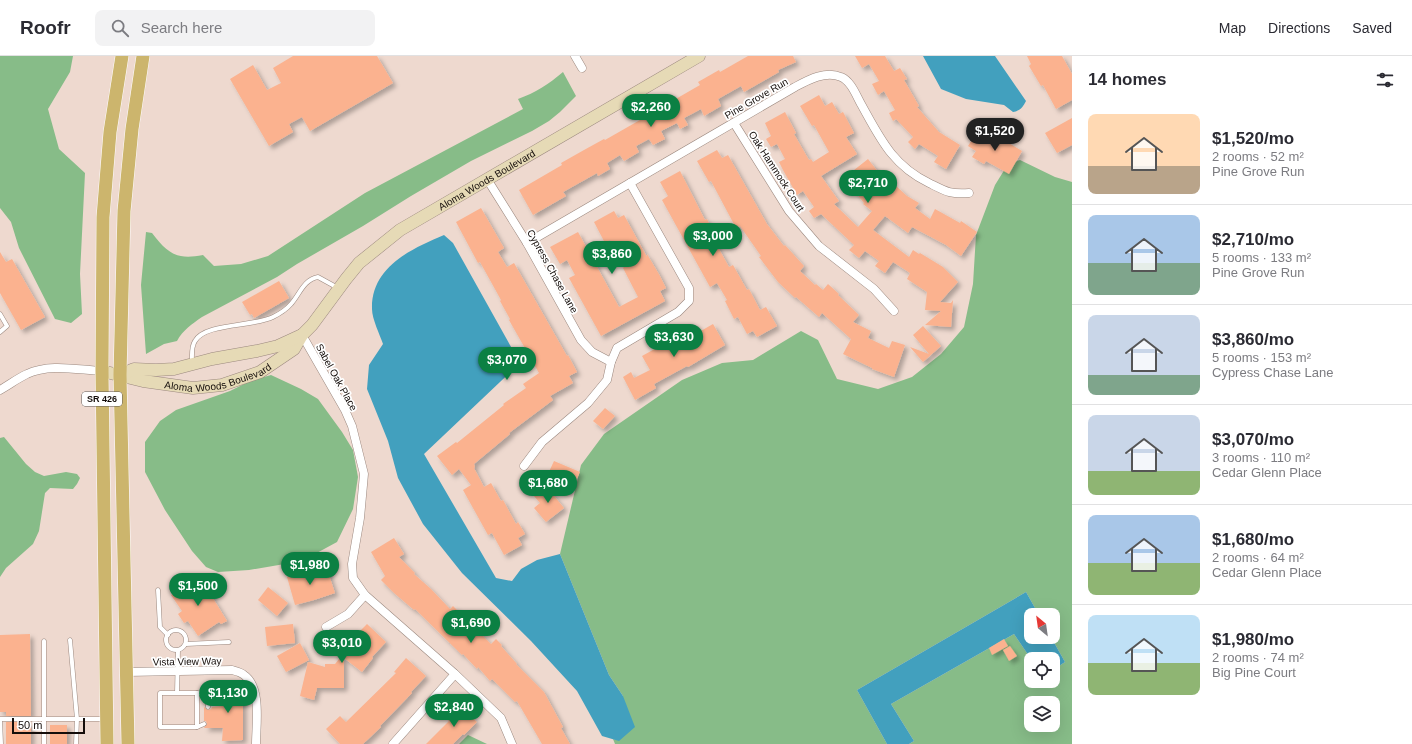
<!DOCTYPE html>
<html lang="en">
<head>
<meta charset="utf-8">
<style>
  body { margin:0; font-family:Arial,sans-serif; background:#f2f2f3; color:#2b2b33; height:100vh; display:flex; flex-direction:column; font-size:15px; white-space:nowrap }
  * { box-sizing:border-box; margin:0 }
  p { font-size:13px; color:#7c7c81 }
  .icon { flex:none; width:22px; height:22px; fill:none; stroke:currentColor; stroke-width:2; stroke-linecap:round; stroke-linejoin:round }
  .map { position:relative; flex:1; overflow:hidden }
  .drawer { display:flex; flex-direction:column; background:#fff; width:340px }
  .drawer>* { flex:none }
  .needle { width:26px; rotate:331deg }
  .fabs { position:absolute; left:1024px; top:552px; display:grid; gap:8px }
  .fabs a { display:grid; place-items:center; width:36px; height:36px; border-radius:8px; background:#fff; box-shadow:0 4px 16px #0002; font-size:20px }
  .scale { position:absolute; left:12px; bottom:10px; width:73px; box-sizing:border-box; padding-left:4px; border:2px solid #140d0a; border-top:0; font-size:11px; line-height:14px; white-space:nowrap; color:#140d0a; -webkit-text-stroke:3px #fff; paint-order:stroke }
  .price { position:absolute; translate:-50% -34px; padding:0 9px; border-radius:14px; background:#0b8043; color:#fff; font-size:13px; line-height:26px; filter:drop-shadow(0 1px 2px #0008) }
  .price::after { content:''; position:absolute; left:50%; top:24px; width:12px; height:9px; margin-left:-6px; background:inherit; clip-path:polygon(0 0,100% 0,50% 100%) }
  .price.active { background:#222; color:#fff }
  ul { padding:0; list-style:none }
  li { display:flex; align-items:center; gap:12px; height:100px; padding:0 16px }
  li+li { border-top:1px solid #e1e1e2 }
  li span { display:grid; place-items:center; flex:none; width:112px; height:80px; border-radius:8px; color:#555 }
  li>.icon { margin-inline-start:auto }
  span .icon { width:48px; height:48px; fill:#fffc; stroke-width:1 }
  li b { font-size:17px }
  h2 { display:flex; justify-content:space-between; align-items:center; height:48px; padding:0 16px; font-size:17px }
  header { display:flex; align-items:center; gap:24px; box-sizing:border-box; height:56px; padding:0 20px; background:#fff; border-bottom:1px solid #e1e1e2 }
  header strong { font-size:19px }
  nav { display:flex; gap:22px; margin-inline-start:auto; font-size:14px }
  .search { width:280px; height:36px; background:#f2f2f3; display:flex; align-items:center; gap:10px; box-sizing:border-box; padding:0 14px; border-radius:8px; color:#7c7c81; font-size:15px }
  main { display:flex; flex:1; min-height:0 }
  .map>svg:first-child { display:block }
  .green { fill:#87bc88; fill-rule:evenodd }
  .water { fill:#42a0be }
  .building { fill:#fbb28f; filter:url(#shadow) }
  .lines { fill:none; stroke-linecap:round; stroke-linejoin:round }
  .lane-casing { stroke:#9b887f; stroke-width:5 }
  .street-casing { stroke:#9b887f; stroke-width:9 }
  .secondary-casing { stroke:#9b887f; stroke-width:13 }
  .primary-casing { stroke:#fff; stroke-width:14 }
  .lane { stroke:#fff; stroke-width:4 }
  .street { stroke:#fff; stroke-width:8 }
  .secondary { stroke:#e6dab6; stroke-width:12 }
  .primary { stroke:#ccb56d; stroke-width:13 }
  .labels { text-anchor:middle; stroke-width:3.5; stroke-linejoin:round; paint-order:stroke }
  .shield { fill:#fff; stroke:#5a5654; stroke-width:1 }
  .shield-label { font-size:9px; font-weight:bold; fill:#140d0a }
  .street-label { font-size:10px; fill:#140d0a; stroke:#fff }
</style>
</head>
<body>
<header>
<strong>Roofr</strong>
<div class="search"><svg class="icon" aria-label="search" viewBox="0 0 24 24"><circle cx="10" cy="10" r="6"/><path d="M15 15l6 6"/></svg>Search here</div>
<nav><a>Map</a><a>Directions</a><a>Saved</a></nav>
</header>
<main>
<div class="map">
<svg width="1072" height="688" viewBox="0 0 1072 688">
  <defs>
    <filter id="shadow"><feDropShadow dx="3.5" dy="3.5" stdDeviation="2" flood-color="#0004"/></filter>
  </defs>
  <rect width="100%" height="100%" fill="#eed9cf"/>
  <g class="green">
    <path d="M0,0H73L70,16L48,53L59,93L85,117L80,218L82,258L71,267L55,263L19,192L11,166L0,152Z"/>
    <path d="M563,16L576,40L560,56L549,65L532,75L471,105L411,140L363,170L297,208L277,221L202,261C192,268 183,274 177,285L164,288L146,298L141,229L146,176L152,177C168,198 177,204 203,199L214,210L241,208L268,200L365,137L523,53L518,43C535,37 549,28 563,16Z"/>
    <path d="M1020,104L1055,121L1072,126V688H909L914,685L891,648L1014,578L1031,603V625H1053V614L1065,606L1051,581H1053V559H1039L1026,536L857,634L887,688H615L613,683L619,684L623,640L609,619L560,498L581,409L604,378L682,324L722,307L753,304L801,275L818,284L837,323L878,333L912,321L941,298L964,271L973,228L976,179L995,129L1008,108ZM1031,647H1053V669H1031Z"/>
    <path d="M271,319L301,333L318,343L342,376L353,394L358,421L353,453L337,486L302,505L249,514L218,516L206,511L192,495L165,454L145,416V386L160,365L176,354L230,335L250,325Z"/>
    <path d="M4,381L26,408L35,416L44,420L66,416L77,418L80,422L77,428L73,433L50,432L45,437L39,475L33,488L6,512L0,521V382Z"/>
    <path d="M468,679L487,688H459Z"/>
  </g>
  <g class="water">
    <path d="M923,0H995L1026,45C1023,51 1020,55 1013,56L1004,49L966,43L941,33Z"/>
    <path d="M444,179L453,187L520,307L424,398L496,522L512,525L521,513L537,504L560,498L609,619L623,640L635,671L619,685L602,680L577,635L531,585L462,517L423,468L398,422L388,385L367,333L369,309L383,288C380,279 372,263 372,253C371,211 411,193 444,179Z"/>
    <path d="M1026,536L1039,559H1031V581H1051L1065,606L1053,614V603H1031L1014,578L891,648L914,685L909,688H887L857,634Z"/>
  </g>
  <g class="building">
    <path d="M293,0H377L393,27L310,75L302,61L289,68L293,76L269,90L230,23L253,9L267,34L281,27L273,12Z"/>
    <path d="M748,0H793L796,6L778,14L779,16L744,36L741,30L718,43L721,50L704,60L701,53L684,62L688,69L680,73L677,67L661,75L665,83L653,89L649,83L636,90L639,96L624,105L620,99L607,107L610,113L598,120L597,117L563,136L566,140L533,159L519,134L562,109L561,107L584,94L604,83L605,84L654,56L652,52L672,40L674,44L700,29L698,26L719,14L720,16Z"/>
    <path d="M855,0H885L894,15L900,12L907,23L904,24L919,50L917,51L939,76L960,89L946,113L934,106L938,100L919,88L915,93L908,86L913,81L896,63L893,65L889,57L895,54L884,35L878,39L872,28L879,25L869,8L862,12Z"/>
    <path d="M1027,0H1062L1072,18V44L1056,53L1043,29L1041,30L1029,10L1031,8Z"/>
    <path d="M819,39L825,50L832,46L839,58L843,56L854,77L846,81L857,98L821,120L839,145L834,148L858,171L872,155L863,148L864,147L844,122L868,103L882,121L878,124L891,135L896,130L907,140L919,147L915,152L930,163L935,153L960,167L961,165L977,176L961,200L946,189L912,171L908,177L885,160L873,174L909,201L913,194L919,198L920,197L943,211L958,226L940,246L951,247L953,244L951,271L925,269L941,255L925,254L927,236L907,223L910,217L893,206L885,217L875,210L879,205L865,195L859,202L849,194L854,189L821,158L814,162L809,155L814,151L803,135L797,139L783,114L779,106L785,103L777,88L771,91L766,83L771,80L765,67L785,56L796,77L794,78L809,104L811,103L813,106L829,96L814,69L812,70L800,50Z"/>
    <path d="M1072,62V89L1057,97L1045,77Z"/>
    <path d="M979,73L1001,86L1002,83L1022,95L1009,118L986,105L984,108L972,101L976,95L968,90Z"/>
    <path d="M717,94L722,102L728,99L767,168L784,190L785,189L804,210L800,215L815,229L816,228L823,234L828,228L839,238L838,239L859,259L853,266L871,275L868,282L889,292L892,285L905,289L894,321L872,313V312L843,298L851,283L822,257L819,261L796,241L795,242L778,226L759,201L761,200L740,170L736,172L711,125L709,126L697,105Z"/>
    <path d="M680,115L705,164L707,163L717,183L714,184L729,211L733,209L747,234L749,233L760,254L766,251L777,270L757,281L753,275L747,278L738,261L734,263L725,245L727,244L717,227L710,231L662,144L668,140L660,126Z"/>
    <path d="M481,152L504,192L498,196L507,211L514,207L567,300L568,299L577,316L569,320L573,327L550,340L553,344L509,377L510,378L474,408L475,411L474,412L484,431L491,427L501,445L503,444L516,468L518,466L525,478L518,482L522,489L504,499L492,477L488,479L463,434L471,429L459,413L452,419L437,400L456,386L457,387L504,349L503,348L526,332L523,328L539,317L509,264L510,263L500,245L501,244L480,206L478,207L456,166Z"/>
    <path d="M614,155L618,162L624,159L647,201V198L660,220L666,232L660,235L665,245L601,280L569,222L575,219L567,204L560,208L550,191L578,176L619,251L638,241L623,212L624,211L610,184L605,187L594,166Z"/>
    <path d="M0,196L6,206L12,203L45,261L21,274L0,237Z"/>
    <path d="M279,225L289,242L254,262L252,258L250,259L242,246Z"/>
    <path d="M713,268L725,289L688,311L687,310L654,328L656,332L635,344L623,321L631,316L634,322L650,314L642,300L696,270L699,276Z"/>
    <path d="M923,270L941,290L923,306L910,291L929,298L913,279Z"/>
    <path d="M605,352L615,360L603,373L593,365Z"/>
    <path d="M554,405L580,416L570,437L549,428L556,422L548,418Z"/>
    <path d="M546,430L564,452L546,466L534,452L540,447L534,440Z"/>
    <path d="M394,482L404,498L399,501L415,517L414,518L431,533L450,553L453,550L491,588L496,583L502,589L501,590L517,608H516L544,636L563,671L561,672L570,688H542L517,645L515,646L492,623L490,625L478,611L477,613L463,598L462,599L415,553L414,554L394,537L381,524L385,520L371,496Z"/>
    <path d="M327,513L335,537L314,544L295,549L287,521L305,515L306,519Z"/>
    <path d="M200,521L227,565L221,568L219,566L198,580L188,565L184,567L178,558L182,555L171,539Z"/>
    <path d="M268,531L288,547L277,560L258,544Z"/>
    <path d="M293,568L295,587L267,590L265,571Z"/>
    <path d="M367,568L386,586L372,601L373,602L362,616L344,602V632H317L314,644L300,640L308,606L325,611V608H335L356,582L355,580Z"/>
    <path d="M30,578L31,660H6V656H0V579Z"/>
    <path d="M1004,583L1008,590L992,599L989,592Z"/>
    <path d="M300,587L309,604L286,616L277,600Z"/>
    <path d="M1010,590L1017,600L1009,605L1003,594Z"/>
    <path d="M406,602L426,620L411,636L412,637L380,670L381,671L363,688H340L326,673L340,660L346,666L396,617L394,616Z"/>
    <path d="M222,627H232L238,630L242,635L243,641V684L222,685L223,672H204L207,668L206,665H204V651L208,654L211,653L212,651L222,650Z"/>
    <path d="M458,649L477,666L464,679L463,678L453,688H426L449,665L446,662Z"/>
    <rect x="6" y="666" width="25" height="22"/>
    <rect x="50" y="669" width="17" height="19"/>
  </g>
  <g class="lines">
    <g class="lane-casing">
      <g id="lane">
        <path d="M0,258L7,270L0,276"/>
        <path d="M192,306C192,299 191,291 195,285C205,267 253,271 273,261C279,258 286,254 291,248C300,238 303,224 318,221L338,232"/>
        <path d="M158,534L160,571L168,579"/>
        <circle cx="176" cy="584" r="10"/>
        <path d="M70,584L77,663L76,688"/>
        <path d="M186,588L229,586"/>
        <path d="M177,637H197V671H160V637H177L178,594"/>
        <path d="M197,637L205,638L208,641V651"/>
        <path d="M197,671L204,668"/>
        <path d="M1,688L0,663H104"/>
        <path d="M44,688V585"/>
      </g>
    </g>
    <g class="street-casing">
      <g id="street">
        <path d="M575,0L582,12"/>
        <path d="M734,67L789,155L819,190L874,233L894,255"/>
        <path d="M487,123L527,187L581,284L592,296L611,306"/>
        <path d="M527,187L795,31C808,24 826,14 841,21C851,25 856,39 861,48C880,82 892,109 929,127C947,136 949,138 969,137"/>
        <path d="M302,279L345,354L352,370L364,418L360,462L352,508L353,522L365,539L455,618L501,662L512,688"/>
        <path d="M0,334C9,329 18,322 27,318C50,307 78,314 102,315"/>
        <path d="M524,410L542,386L588,347L607,324L611,306L617,292L678,256L689,245V232L630,127"/>
        <path d="M326,571L348,558L365,539"/>
        <path d="M127,616L232,614C236,615 241,616 244,619C262,631 256,669 256,688"/>
        <path d="M393,688L455,618"/>
      </g>
    </g>
    <g class="secondary-casing">
      <g id="secondary">
        <path id="s1" d="M102,315L143,325L193,332L222,329L260,316L294,293L302,279L312,269L346,223L359,207L400,174L699,0"/>
        <path d="M120,319L134,313L156,314L174,313L212,303L257,295L278,290L302,279"/>
      </g>
    </g>
    <g class="primary-casing">
      <g id="primary">
        <path d="M107,688L102,315L103,161L110,76L122,0"/>
        <path d="M128,688L120,319L124,155L132,73L143,0"/>
      </g>
    </g>
    <use href="#lane" class="lane"/>
    <use href="#street" class="street"/>
    <use href="#secondary" class="secondary"/>
    <use href="#primary" class="primary"/>
  </g>
  <g class="labels">
    <rect class="shield" x="82" y="336" width="40" height="14" rx="3"/>
    <g class="shield-label">
      <text x="102" y="346">SR 426</text>
    </g>
    <g class="street-label">
      <text transform="translate(756 42) rotate(-30)" y="4">Pine Grove Run</text>
      <text transform="translate(777 115) rotate(57)" y="4">Oak Hammock Court</text>
      <text dy="4" stroke="none"><textPath href="#s1" startOffset="464">Aloma Woods Boulevard</textPath></text>
      <text transform="translate(553 215) rotate(61)" y="4">Cypress Chase Lane</text>
      <text dy="4" stroke="none"><textPath href="#s1" startOffset="119">Aloma Woods Boulevard</textPath></text>
      <text transform="translate(337 321) rotate(61)" y="4">Sabel Oak Place</text>
      <text transform="translate(187 605) rotate(-1)" y="4">Vista View Way</text>
    </g>
  </g>
</svg>
<div class="fabs">
<a><svg class="needle" viewBox="-14 -14 28 28"><path d="M0-13l5 13h-10z" fill="#e53935"/><path d="M0 13l5-13h-10z" fill="#7c7c81"/></svg></a>
<a><svg class="icon" aria-label="locate" viewBox="0 0 24 24"><circle cx="12" cy="12" r="6"/><path d="M12 2v4M12 18v4M2 12h4M18 12h4"/></svg></a>
<a><svg class="icon" aria-label="layers" viewBox="0 0 24 24"><path d="M12 4l9 5-9 5-9-5zM3 14l9 5 9-5"/></svg></a>
</div>
<div class="scale">50 m</div>
<b class="price" style="left:651px;top:72px">$2,260</b>
<b class="price active" style="left:995px;top:96px">$1,520</b>
<b class="price" style="left:868px;top:148px">$2,710</b>
<b class="price" style="left:713px;top:201px">$3,000</b>
<b class="price" style="left:612px;top:219px">$3,860</b>
<b class="price" style="left:674px;top:302px">$3,630</b>
<b class="price" style="left:507px;top:325px">$3,070</b>
<b class="price" style="left:548px;top:448px">$1,680</b>
<b class="price" style="left:310px;top:530px">$1,980</b>
<b class="price" style="left:198px;top:551px">$1,500</b>
<b class="price" style="left:471px;top:588px">$1,690</b>
<b class="price" style="left:342px;top:608px">$3,010</b>
<b class="price" style="left:228px;top:658px">$1,130</b>
<b class="price" style="left:454px;top:672px">$2,840</b>
</div>
<section class="drawer">
<h2>14 homes<svg class="icon" aria-label="filters" viewBox="0 0 24 24"><path d="M4 7h16M4 17h16"/><circle cx="9" cy="7" r="2"/><circle cx="15" cy="17" r="2"/></svg></h2>
<ul>
<li><span style="background:linear-gradient(#ffd9b3 65%,#b9a48a 0)"><svg class="icon" aria-label="home" viewBox="0 0 24 24"><path d="M3 11l9-7 9 7M6 9v11h12V9"/></svg></span><div><b>$1,520/mo</b><p>2 rooms · 52 m²</p><p>Pine Grove Run</p></div></li>
<li><span style="background:linear-gradient(#a9c7e8 60%,#7fa58c 0)"><svg class="icon" aria-label="home" viewBox="0 0 24 24"><path d="M3 11l9-7 9 7M6 9v11h12V9"/></svg></span><div><b>$2,710/mo</b><p>5 rooms · 133 m²</p><p>Pine Grove Run</p></div></li>
<li><span style="background:linear-gradient(#c9d6e8 75%,#7fa58c 0)"><svg class="icon" aria-label="home" viewBox="0 0 24 24"><path d="M3 11l9-7 9 7M6 9v11h12V9"/></svg></span><div><b>$3,860/mo</b><p>5 rooms · 153 m²</p><p>Cypress Chase Lane</p></div></li>
<li><span style="background:linear-gradient(#c9d6e8 70%,#8fb573 0)"><svg class="icon" aria-label="home" viewBox="0 0 24 24"><path d="M3 11l9-7 9 7M6 9v11h12V9"/></svg></span><div><b>$3,070/mo</b><p>3 rooms · 110 m²</p><p>Cedar Glenn Place</p></div></li>
<li><span style="background:linear-gradient(#a9c7e8 60%,#8fb573 0)"><svg class="icon" aria-label="home" viewBox="0 0 24 24"><path d="M3 11l9-7 9 7M6 9v11h12V9"/></svg></span><div><b>$1,680/mo</b><p>2 rooms · 64 m²</p><p>Cedar Glenn Place</p></div></li>
<li><span style="background:linear-gradient(#bfe0f5 60%,#8fb573 0)"><svg class="icon" aria-label="home" viewBox="0 0 24 24"><path d="M3 11l9-7 9 7M6 9v11h12V9"/></svg></span><div><b>$1,980/mo</b><p>2 rooms · 74 m²</p><p>Big Pine Court</p></div></li>
</ul>
</section>
</main>
</body>
</html>
